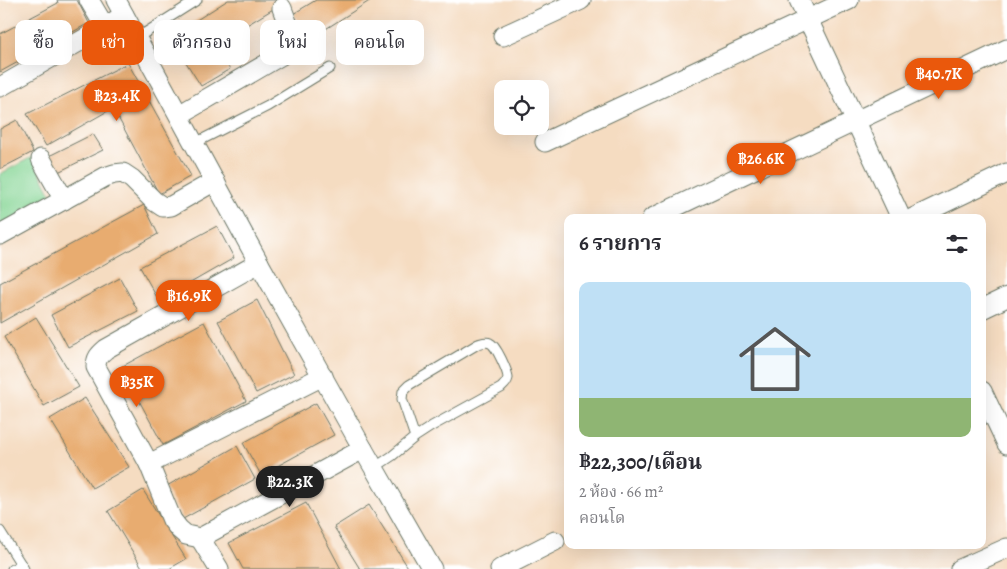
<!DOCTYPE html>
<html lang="th">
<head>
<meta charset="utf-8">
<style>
  body { margin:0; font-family:Alegreya,"Noto Serif Thai",serif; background:#f7f7f7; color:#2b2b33; height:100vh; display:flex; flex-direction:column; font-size:19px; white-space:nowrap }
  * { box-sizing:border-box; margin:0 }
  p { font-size:16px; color:#7c7c81 }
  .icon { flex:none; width:28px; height:28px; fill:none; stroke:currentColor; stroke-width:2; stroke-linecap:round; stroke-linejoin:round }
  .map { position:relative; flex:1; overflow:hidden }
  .panel { position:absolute; left:564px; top:214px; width:422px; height:335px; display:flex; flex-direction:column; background:#fff; border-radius:10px; box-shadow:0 5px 20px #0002 }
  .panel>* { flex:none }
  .hud { position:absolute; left:15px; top:20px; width:474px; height:45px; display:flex; gap:10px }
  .fabs { position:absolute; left:494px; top:80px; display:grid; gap:10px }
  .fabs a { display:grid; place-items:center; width:55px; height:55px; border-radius:10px; background:#fff; box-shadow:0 5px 20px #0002; font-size:25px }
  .price { position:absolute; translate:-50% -42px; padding:0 11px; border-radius:18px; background:#ea580c; color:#fff; font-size:16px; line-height:32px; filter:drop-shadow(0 1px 2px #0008) }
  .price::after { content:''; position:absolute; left:50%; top:30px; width:15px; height:11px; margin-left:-8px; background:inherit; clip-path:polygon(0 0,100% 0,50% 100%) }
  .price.selected { background:#222; color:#fff }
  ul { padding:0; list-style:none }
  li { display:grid; align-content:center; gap:10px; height:265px; padding:0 15px }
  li+li { border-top:1px solid #e1e1e2 }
  li span { display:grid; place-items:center; height:155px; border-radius:10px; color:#555 }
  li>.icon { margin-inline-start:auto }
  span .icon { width:90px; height:90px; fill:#fffc; stroke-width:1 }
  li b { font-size:21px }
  h2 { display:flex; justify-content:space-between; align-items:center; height:60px; padding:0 15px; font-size:21px }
  .tag { padding:0 18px; border-radius:10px; background:#fff; box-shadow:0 5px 20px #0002; font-size:18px; line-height:45px }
  .tag.selected { background:#ea580c; color:#fff }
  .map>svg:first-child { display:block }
  .green { fill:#85d594; stroke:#528964 }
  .building { fill:#e8ac70 }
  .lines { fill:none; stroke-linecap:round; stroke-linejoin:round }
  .lane-casing { stroke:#6a7565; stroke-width:11 }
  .street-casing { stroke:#6a7565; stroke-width:21 }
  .lane { stroke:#fff; stroke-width:9 }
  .street { stroke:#fff; stroke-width:19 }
</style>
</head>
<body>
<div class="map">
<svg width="1007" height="569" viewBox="0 0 1007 569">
  <rect width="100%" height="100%" fill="#fff"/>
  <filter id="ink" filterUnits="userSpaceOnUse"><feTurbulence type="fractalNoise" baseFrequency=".02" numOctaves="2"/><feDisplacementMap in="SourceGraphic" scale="10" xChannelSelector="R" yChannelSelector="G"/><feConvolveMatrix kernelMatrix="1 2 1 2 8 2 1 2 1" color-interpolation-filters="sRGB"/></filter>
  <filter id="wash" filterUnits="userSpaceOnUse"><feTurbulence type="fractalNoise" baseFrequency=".0096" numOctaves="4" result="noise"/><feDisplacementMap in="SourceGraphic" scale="20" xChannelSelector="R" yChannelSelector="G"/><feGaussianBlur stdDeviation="1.12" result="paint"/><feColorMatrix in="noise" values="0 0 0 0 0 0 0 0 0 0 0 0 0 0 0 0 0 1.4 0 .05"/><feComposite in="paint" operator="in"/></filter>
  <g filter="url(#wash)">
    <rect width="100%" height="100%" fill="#f5dcc1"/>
    <path class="green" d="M32,157L54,200L0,230V174Z"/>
    <g id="blocks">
      <g class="building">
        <path d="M57,0H77L89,23L0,72V34L58,3Z"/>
        <path d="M228,0H288L214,45L230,69L201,86L170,37Z"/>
        <path d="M316,0H371L310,39L293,14Z"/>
        <path d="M128,63L191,176L159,194L113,108L46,146L27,114Z"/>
        <path d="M17,120L33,152L0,169V129Z"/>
        <path d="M93,134L103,150L54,174L45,158Z"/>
        <path d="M144,205L158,234L0,323V283Z"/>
        <path d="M217,226L234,258L159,301L140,267Z"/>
        <path d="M120,278L138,311L68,347L51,315Z"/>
        <path d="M257,300L294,374L256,393L218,321Z"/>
        <path d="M36,317L79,387L44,406L4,337Z"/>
        <path d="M204,322L246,401L163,445L121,367Z"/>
        <path d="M85,398L129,467L92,488L50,419Z"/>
        <path d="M316,403L334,435L261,475L243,443Z"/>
        <path d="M237,446L255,479L183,519L165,487Z"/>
        <path d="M143,490L186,559L169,569H143L108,511Z"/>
        <path d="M306,503L341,569H243L229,543Z"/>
        <path d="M369,505L409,569H360L334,527Z"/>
      </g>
    </g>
  </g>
  <g filter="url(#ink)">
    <use href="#blocks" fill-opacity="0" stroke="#6a7565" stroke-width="1"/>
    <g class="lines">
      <g class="lane-casing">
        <g id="lane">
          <path d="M137,38L197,0"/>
          <path d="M195,143L268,106L330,68"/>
          <path d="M374,468L392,456L415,437L432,426L501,388C504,385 507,383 508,378C508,372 496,345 490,343C486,341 482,343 478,344L409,385L403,391L402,399L415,437"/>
          <path d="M0,531L24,569"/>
          <path d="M12,569L22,565"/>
        </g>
      </g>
      <g class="street-casing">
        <g id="street">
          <path d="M89,0L105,27"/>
          <path d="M116,0L259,263L363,449L432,569"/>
          <path d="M799,0L901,218"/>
          <path d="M503,36L581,0"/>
          <path d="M0,87L105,27L124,15"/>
          <path d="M179,115L280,56C283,53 288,51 289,47C295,38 285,18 282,8"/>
          <path d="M545,142L849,0"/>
          <path d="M41,159L64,200"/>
          <path d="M652,218L1007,49"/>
          <path d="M913,218L1007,173"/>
          <path d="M0,235L105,177L114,174L123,173L132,179L154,201L163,207L171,206L215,181"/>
          <path d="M259,263L106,349C99,355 96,358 96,367L149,464L172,520L179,529L186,535L200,538L363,449"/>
          <path d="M982,309L1007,297"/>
          <path d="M982,391L1007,444"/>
          <path d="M149,464L323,376"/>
          <path d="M200,538L219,569"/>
          <path d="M500,569L555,541"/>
          <path d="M960,569L1007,548"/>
        </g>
      </g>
      <use href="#lane" class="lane"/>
      <use href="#street" class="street"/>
    </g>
  </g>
</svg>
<div class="fabs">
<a><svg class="icon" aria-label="locate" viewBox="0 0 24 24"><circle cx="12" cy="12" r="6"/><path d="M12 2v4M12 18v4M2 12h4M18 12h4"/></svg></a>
</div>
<b class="price" style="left:939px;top:100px">฿40.7K</b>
<b class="price" style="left:117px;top:122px">฿23.4K</b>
<b class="price" style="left:761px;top:185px">฿26.6K</b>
<b class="price" style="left:189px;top:322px">฿16.9K</b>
<b class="price" style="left:137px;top:408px">฿35K</b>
<b class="price selected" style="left:290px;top:508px">฿22.3K</b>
<div class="hud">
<a class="tag">ซื้อ</a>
<a class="tag selected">เช่า</a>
<a class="tag">ตัวกรอง</a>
<a class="tag">ใหม่</a>
<a class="tag">คอนโด</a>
</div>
<section class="panel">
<h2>6 รายการ<svg class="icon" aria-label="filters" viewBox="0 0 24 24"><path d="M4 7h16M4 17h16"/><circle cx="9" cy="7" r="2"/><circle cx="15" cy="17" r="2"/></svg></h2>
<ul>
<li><span style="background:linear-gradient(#bfe0f5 75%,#8fb573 0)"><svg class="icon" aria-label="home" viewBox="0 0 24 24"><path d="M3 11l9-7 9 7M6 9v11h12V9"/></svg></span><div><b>฿22,300/เดือน</b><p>2 ห้อง · 66 m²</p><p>คอนโด</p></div></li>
</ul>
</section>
</div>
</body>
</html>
